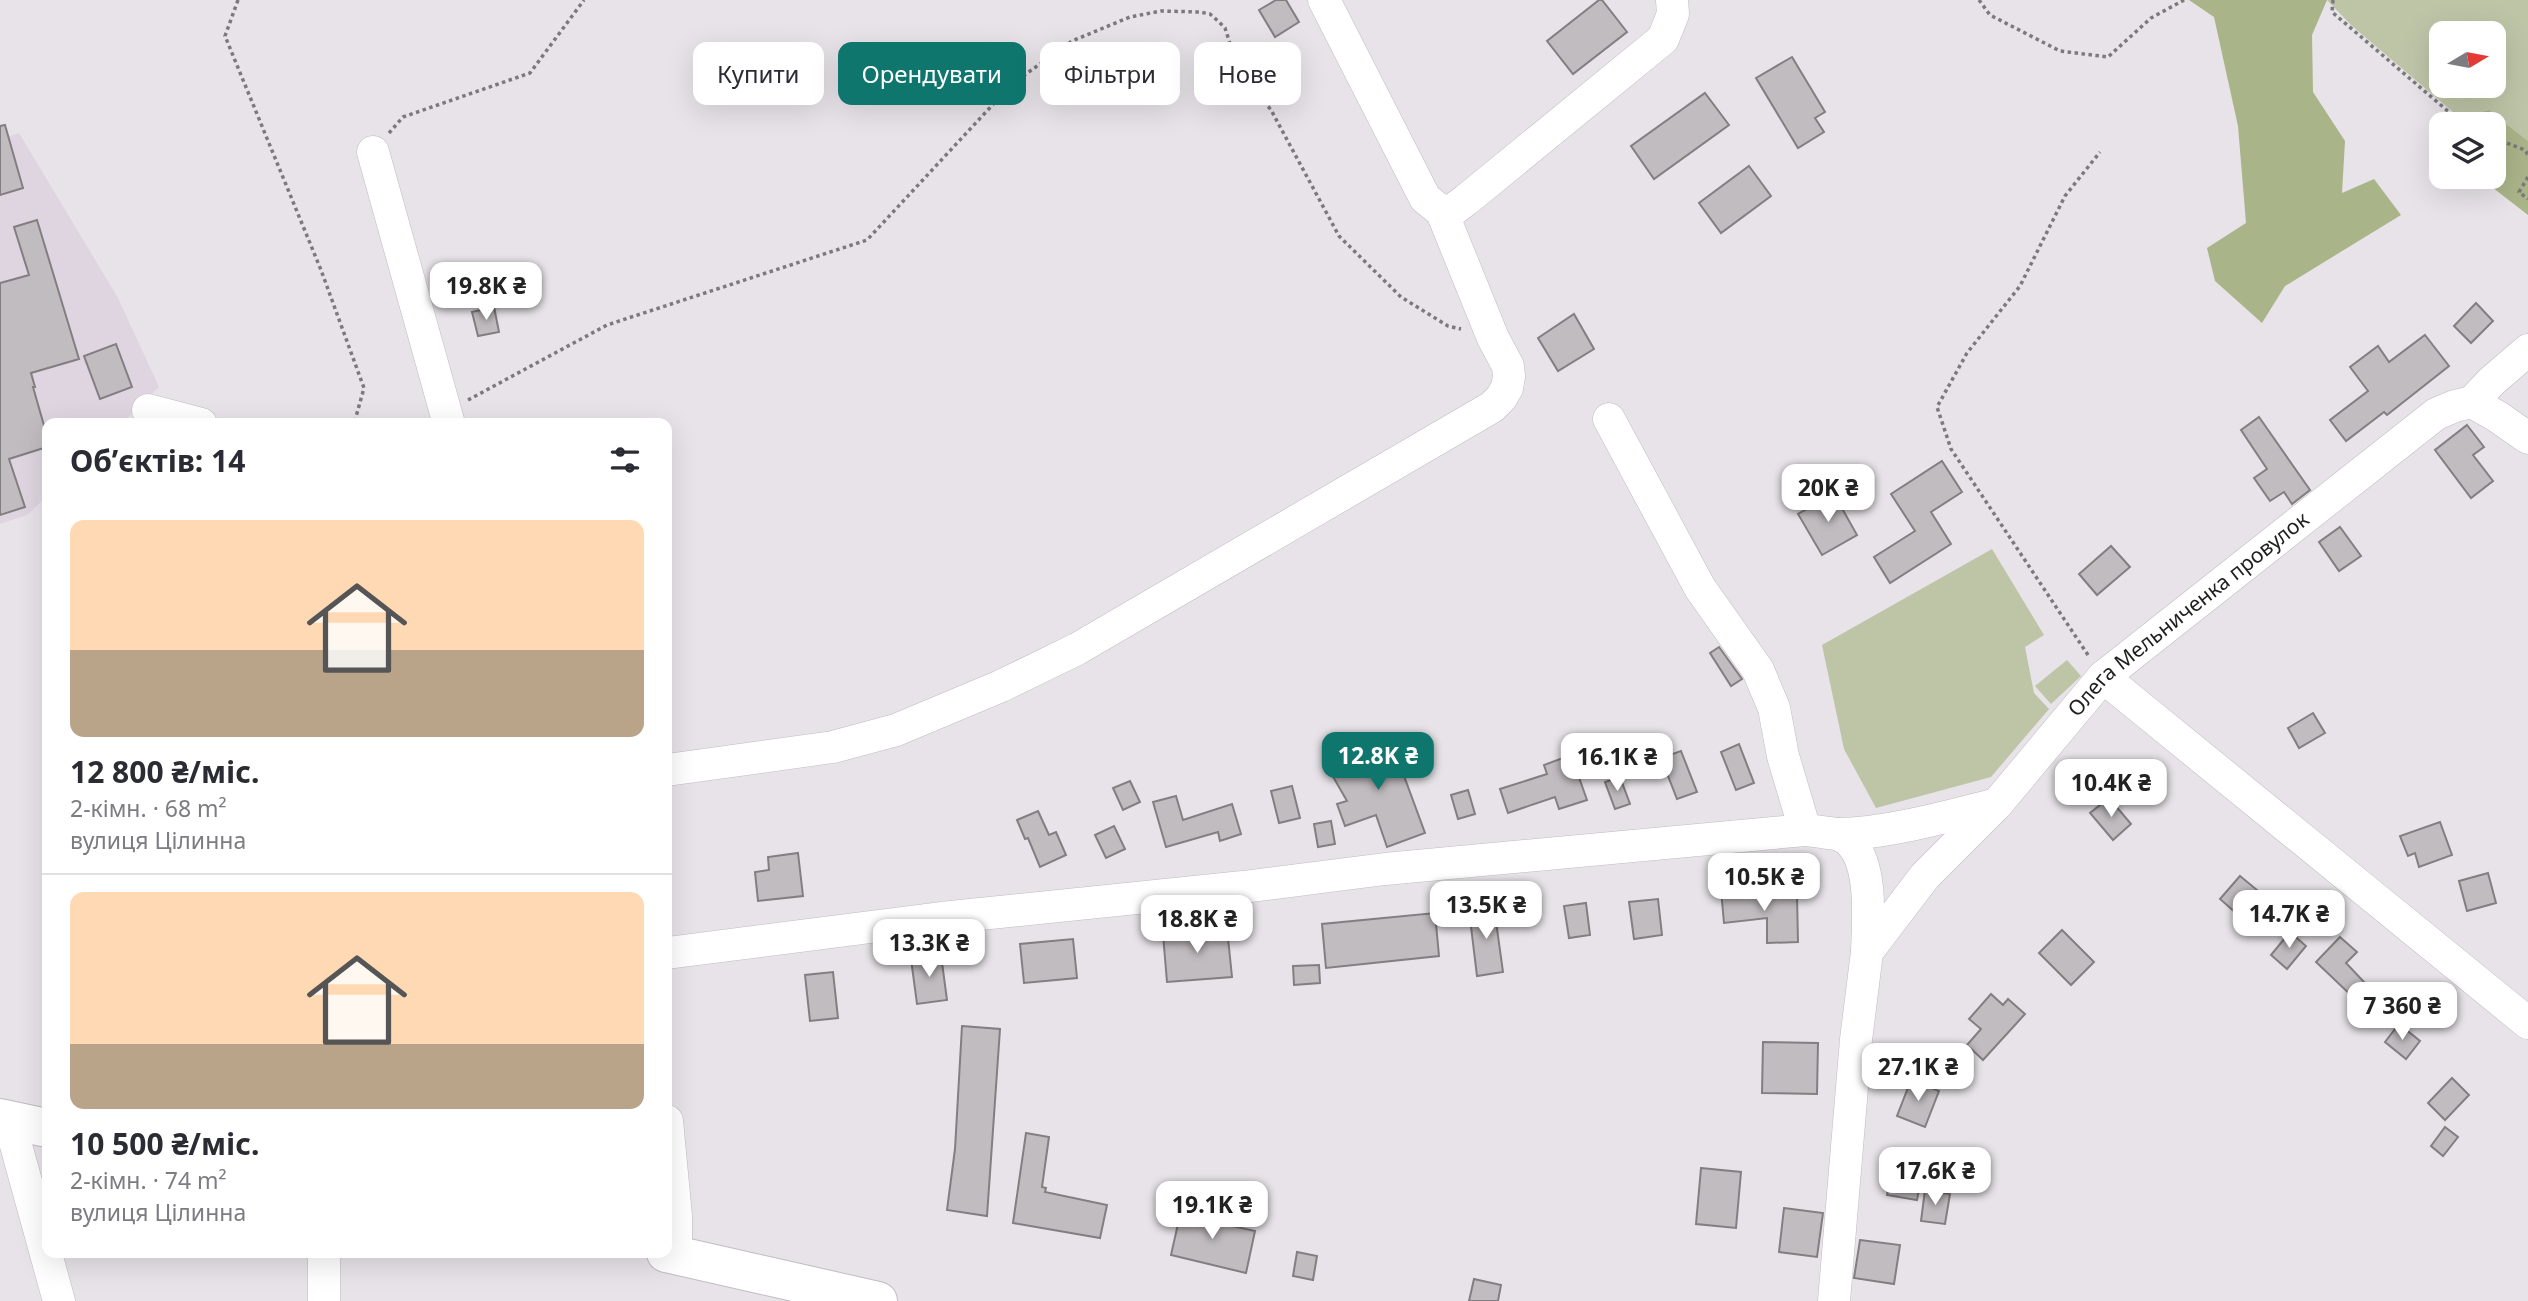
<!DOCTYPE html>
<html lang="uk">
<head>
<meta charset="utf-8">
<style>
  body { margin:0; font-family:"Noto Sans",sans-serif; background:#f7f7f7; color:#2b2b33; height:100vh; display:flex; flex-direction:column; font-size:26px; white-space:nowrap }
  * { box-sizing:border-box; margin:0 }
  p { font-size:23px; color:#7c7c81 }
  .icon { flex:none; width:38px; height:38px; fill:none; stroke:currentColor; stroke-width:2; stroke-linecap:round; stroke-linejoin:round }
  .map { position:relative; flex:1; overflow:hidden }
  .details { position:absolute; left:42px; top:418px; width:630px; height:840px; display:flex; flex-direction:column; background:#fff; border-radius:14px; box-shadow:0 7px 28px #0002 }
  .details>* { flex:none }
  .top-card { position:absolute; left:693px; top:42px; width:665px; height:63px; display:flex; gap:14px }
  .needle { width:46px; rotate:80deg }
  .tools { position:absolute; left:2429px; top:21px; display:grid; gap:14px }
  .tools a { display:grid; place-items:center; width:77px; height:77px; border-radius:14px; background:#fff; box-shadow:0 7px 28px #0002; font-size:35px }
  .price { position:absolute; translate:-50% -60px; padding:0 16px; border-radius:14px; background:#fff; color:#222; font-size:23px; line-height:46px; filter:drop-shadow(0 2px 4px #0008) }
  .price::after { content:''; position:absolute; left:50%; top:42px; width:21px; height:16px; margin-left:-10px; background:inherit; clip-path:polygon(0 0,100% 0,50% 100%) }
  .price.on { background:#0f766e; color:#fff }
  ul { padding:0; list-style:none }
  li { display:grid; align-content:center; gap:14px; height:371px; padding:0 28px }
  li+li { border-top:2px solid #e1e1e2 }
  li span { display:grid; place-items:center; height:217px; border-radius:14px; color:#555 }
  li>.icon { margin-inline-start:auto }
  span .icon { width:126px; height:126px; fill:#fffc; stroke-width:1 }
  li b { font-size:30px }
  h2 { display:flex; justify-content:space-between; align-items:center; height:84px; padding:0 28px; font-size:30px }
  .tag { padding:0 24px; border-radius:14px; background:#fff; box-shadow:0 7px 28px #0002; font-size:24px; line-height:63px }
  .tag.on { background:#0f766e; color:#fff }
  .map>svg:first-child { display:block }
  .built { fill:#ded5e1 }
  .green { fill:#bec5a7; fill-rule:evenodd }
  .forest { fill:#aab489 }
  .building { fill:#c1bcbf; stroke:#837e81; stroke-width:2 }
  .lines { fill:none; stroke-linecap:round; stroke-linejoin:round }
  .minor-casing { stroke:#c0bcc1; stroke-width:33 }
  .major-casing { stroke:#c0bcc1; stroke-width:40 }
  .path { stroke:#7b797c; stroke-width:3.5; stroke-dasharray:3.5 3.5; stroke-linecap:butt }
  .minor { stroke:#fff; stroke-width:32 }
  .major { stroke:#fff; stroke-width:38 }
  .labels { text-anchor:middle; stroke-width:7; stroke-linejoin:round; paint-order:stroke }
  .street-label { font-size:21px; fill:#201f20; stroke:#e7e3e8 }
</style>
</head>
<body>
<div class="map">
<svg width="2528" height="1301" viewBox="0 0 2528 1301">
  <rect width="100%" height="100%" fill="#e7e3e8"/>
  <path class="built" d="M19,133L118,298L159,387L122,423L47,424V496L27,515L0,524V140Z"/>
  <g class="green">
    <path d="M2327,0H2528V141L2489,110L2460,118L2351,25ZM2441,33H2494V86H2441Z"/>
    <path d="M1992,549L2044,635L2025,647L2034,693L2049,709L1991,777L1876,808L1844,749L1822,645Z"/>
    <path d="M2067,660L2081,676L2051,704L2035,686Z"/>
  </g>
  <g class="forest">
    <path d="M2189,0H2327L2312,35L2313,92L2345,141L2342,193L2374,179L2401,215L2285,286L2262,323L2215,281L2207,248L2246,223L2238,126L2214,17Z"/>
    <path d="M2489,110L2528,141V215L2479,177H2494V124H2458L2460,118Z"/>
  </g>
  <g class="building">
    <path d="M1276,0H1286L1299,22L1275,37L1259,10Z"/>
    <path d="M1599,0H1602L1627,32L1573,74L1547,41Z"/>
    <path d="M1792,57L1825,112L1815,118L1824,132L1798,148L1756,78Z"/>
    <path d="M1705,93L1729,125L1654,179L1631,146Z"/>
    <path d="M5,125L23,188L0,195V126Z"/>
    <path d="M1749,166L1771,196L1721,233L1699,203Z"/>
    <path d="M37,220L79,359L31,373L35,387H33L47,436V447L9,459L25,507L0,515V283L29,275L14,227Z"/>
    <path d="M2476,303L2493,321L2471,343L2454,326Z"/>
    <path d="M494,307L499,332L478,336L472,312Z"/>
    <path d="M1574,314L1594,349L1558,371L1538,338Z"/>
    <path d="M2425,335L2449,366L2387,415L2384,412L2346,441L2330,420L2368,391L2350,367L2378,346L2389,362Z"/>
    <path d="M116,344L132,387L100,399L84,356Z"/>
    <path d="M2259,417L2310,490L2292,504L2284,492L2270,501L2254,478L2267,469L2241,430Z"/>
    <path d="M2467,425L2484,447L2473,455L2493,481L2471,498L2435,450Z"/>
    <path d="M1942,461L1962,492L1931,512L1951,544L1890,583L1874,557L1915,531L1891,494Z"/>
    <path d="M1834,494L1857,535L1822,555L1798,514Z"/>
    <path d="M2340,527L2361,556L2339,571L2319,542Z"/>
    <path d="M2111,546L2130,567L2097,595L2079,574Z"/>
    <path d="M1719,647L1742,679L1731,686L1710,653Z"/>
    <path d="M2313,713L2325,733L2299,748L2288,728Z"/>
    <path d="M1390,738L1425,833L1387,847L1376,815L1345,826L1337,804L1347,801L1328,768L1354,754L1353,751Z"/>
    <path d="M1739,744L1754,783L1736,790L1721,752Z"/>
    <path d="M1681,751L1697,792L1677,799L1661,758Z"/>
    <path d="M1571,755L1587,800L1559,809L1555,797L1508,813L1500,789L1547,774L1544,765Z"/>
    <path d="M1620,777L1630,804L1615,809L1605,782Z"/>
    <path d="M1130,781L1140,802L1123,810L1113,788Z"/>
    <path d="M1292,786L1300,818L1279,823L1271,791Z"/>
    <path d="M1468,790L1475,814L1458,819L1451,795Z"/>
    <path d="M1176,796L1183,820L1232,804L1241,834L1220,841L1218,832L1166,847L1153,802Z"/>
    <path d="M2109,798L2131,824L2113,840L2090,813Z"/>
    <path d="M1038,811L1049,835L1056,832L1066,855L1040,867L1028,838L1025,839L1017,820Z"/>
    <path d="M1331,821L1335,844L1318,847L1314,824Z"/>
    <path d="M2440,822L2452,855L2419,867L2415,853L2408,856L2400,836Z"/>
    <path d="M1114,826L1125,849L1106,858L1095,835Z"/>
    <path d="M798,853L803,896L758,901L755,872L769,870L768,857Z"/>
    <path d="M2488,873L2496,903L2467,911L2459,881Z"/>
    <path d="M2240,876L2257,890L2236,913L2220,899Z"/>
    <path d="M1740,889L1741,897L1797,895L1798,942L1767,943V918L1724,923L1721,890Z"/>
    <path d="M1658,899L1662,935L1634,939L1629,902Z"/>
    <path d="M1586,903L1590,935L1569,938L1564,906Z"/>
    <path d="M1494,907L1503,972L1477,976L1469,910Z"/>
    <path d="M1435,913L1439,956L1326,968L1322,924Z"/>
    <path d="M1227,928L1232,977L1167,982L1163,934Z"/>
    <path d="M2062,930L2094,962L2071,985L2039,953Z"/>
    <path d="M2290,932L2306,946L2287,969L2271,955Z"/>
    <path d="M2340,937L2357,952L2346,963L2382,1001L2365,1017L2351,1003L2355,999L2316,962Z"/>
    <path d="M1073,939L1077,978L1024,983L1020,944Z"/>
    <path d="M941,955L947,1000L917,1004L911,959Z"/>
    <path d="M1319,965L1320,983L1294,985L1293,966Z"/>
    <path d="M833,972L838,1018L810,1021L805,975Z"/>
    <path d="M1991,994L2003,1005L2008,999L2025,1014L1983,1060L1967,1045L1981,1029L1969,1019Z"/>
    <path d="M2399,1024L2420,1041L2406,1059L2385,1042Z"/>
    <path d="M962,1026L1000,1029L987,1216L947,1210L955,1149Z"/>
    <path d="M1763,1042L1818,1043L1817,1094L1762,1093Z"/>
    <path d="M2452,1078L2469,1095L2445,1120L2428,1103Z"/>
    <path d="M1911,1080L1939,1091L1925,1127L1897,1116Z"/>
    <path d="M2445,1127L2458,1137L2443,1156L2431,1146Z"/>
    <path d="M1026,1133L1049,1137L1042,1187L1046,1188L1045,1192L1107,1205L1100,1238L1013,1223Z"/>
    <path d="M1893,1162L1923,1168L1917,1200L1887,1195Z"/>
    <path d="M1701,1168L1741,1172L1736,1228L1696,1224Z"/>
    <path d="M1925,1190L1950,1194L1945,1224L1921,1221Z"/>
    <path d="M1182,1206L1216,1213L1214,1222L1255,1231L1246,1273L1171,1255Z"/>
    <path d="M1784,1208L1823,1213L1817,1257L1779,1252Z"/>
    <path d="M1860,1240L1900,1245L1894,1284L1854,1278Z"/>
    <path d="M1297,1252L1317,1256L1313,1280L1293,1276Z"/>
    <path d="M1474,1279L1501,1285L1498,1301H1469Z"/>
  </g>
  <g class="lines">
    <g class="minor-casing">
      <g id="minor">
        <path d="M373,152L449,424"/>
        <path d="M1442,212L1454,209L1466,200L1663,39L1673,14L1672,0"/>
        <path d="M2472,402L2492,381L2528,350"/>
        <path d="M2472,402L2498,417L2528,438"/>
        <path d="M148,410L201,424"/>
        <path d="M1609,419L1700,588L1758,670L1774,708L1783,756L1805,830"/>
        <path d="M2103,677L2528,1023"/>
        <path d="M667,770L833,747L896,730L1001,686L1077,649L1492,407L1501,398L1507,388L1509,376L1508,366L1493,338L1442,212L1425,198L1324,0"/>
        <path d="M1837,834C1841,836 1848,839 1851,843C1873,867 1868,921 1867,952"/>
        <path d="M667,953L941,918L1243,887L1385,869L1805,830C1816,831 1827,833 1837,834C1886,834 1949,816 1997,804"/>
        <path d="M9,1120L59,1301"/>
        <path d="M667,1121L676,1216V1256"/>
        <path d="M324,1253V1301"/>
        <path id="s1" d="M1834,1301L1856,1040L1867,952L1925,876L1997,804L2103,677L2436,414L2455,406L2472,402"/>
      </g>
    </g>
    <g class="major-casing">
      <g id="major">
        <path d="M0,1118L47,1128"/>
        <path d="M666,1253L878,1301"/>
      </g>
    </g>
    <g class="path">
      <path d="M238,0L225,36L321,270L364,388L354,424"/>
      <path d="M1979,0L1990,15L2060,51L2108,57L2151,18L2184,0"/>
      <path d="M2333,0L2332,12L2463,124"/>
      <path d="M389,133L403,117L530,73L584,0"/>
      <path d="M2494,138L2525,150L2528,155"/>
      <path d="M2528,177L2519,192L2528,199"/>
      <path d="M468,400L607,325L867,240L1012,84L1072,41L1130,17L1161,11L1200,12L1210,14L1218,21L1225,28L1235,59L1246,78L1271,110L1339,236L1401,297L1448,326L1461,329"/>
      <path d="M2088,655L1951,449L1937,407L1967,353L2020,286L2065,196L2100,152"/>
    </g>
    <use href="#minor" class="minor"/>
    <use href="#major" class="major"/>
  </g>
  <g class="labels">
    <g class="street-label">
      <text dy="7" stroke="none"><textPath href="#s1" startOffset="819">Олега Мельниченка провулок</textPath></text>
    </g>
  </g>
</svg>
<div class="tools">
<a><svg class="needle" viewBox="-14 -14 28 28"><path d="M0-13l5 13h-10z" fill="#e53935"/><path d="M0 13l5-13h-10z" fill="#7c7c81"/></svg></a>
<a><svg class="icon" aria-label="layers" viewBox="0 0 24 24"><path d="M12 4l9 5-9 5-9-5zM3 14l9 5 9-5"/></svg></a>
</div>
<b class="price" style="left:486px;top:322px">19.8K ₴</b>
<b class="price" style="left:1828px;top:524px">20K ₴</b>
<b class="price on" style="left:1378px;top:792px">12.8K ₴</b>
<b class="price" style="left:1617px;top:793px">16.1K ₴</b>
<b class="price" style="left:2111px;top:819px">10.4K ₴</b>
<b class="price" style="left:1764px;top:913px">10.5K ₴</b>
<b class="price" style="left:1486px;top:941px">13.5K ₴</b>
<b class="price" style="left:2289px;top:950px">14.7K ₴</b>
<b class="price" style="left:1197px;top:955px">18.8K ₴</b>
<b class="price" style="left:929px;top:979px">13.3K ₴</b>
<b class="price" style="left:2402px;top:1042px">7 360 ₴</b>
<b class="price" style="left:1918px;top:1103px">27.1K ₴</b>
<b class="price" style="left:1935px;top:1207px">17.6K ₴</b>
<b class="price" style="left:1212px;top:1241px">19.1K ₴</b>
<div class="top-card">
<a class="tag">Купити</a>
<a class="tag on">Орендувати</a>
<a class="tag">Фільтри</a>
<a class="tag">Нове</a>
</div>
<section class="details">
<h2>Об’єктів: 14<svg class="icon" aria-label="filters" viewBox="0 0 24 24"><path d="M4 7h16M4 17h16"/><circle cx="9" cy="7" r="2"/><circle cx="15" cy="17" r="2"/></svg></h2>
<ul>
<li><span style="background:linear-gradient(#ffd9b3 60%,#b9a48a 0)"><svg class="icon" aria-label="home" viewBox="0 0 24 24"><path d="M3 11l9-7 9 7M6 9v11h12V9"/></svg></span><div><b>12 800 ₴/міс.</b><p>2-кімн. · 68 m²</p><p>вулиця Цілинна</p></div></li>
<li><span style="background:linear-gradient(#ffd9b3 70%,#b9a48a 0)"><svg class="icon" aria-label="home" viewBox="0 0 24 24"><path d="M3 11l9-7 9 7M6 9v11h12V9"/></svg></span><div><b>10 500 ₴/міс.</b><p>2-кімн. · 74 m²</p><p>вулиця Цілинна</p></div></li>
</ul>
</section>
</div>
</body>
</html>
